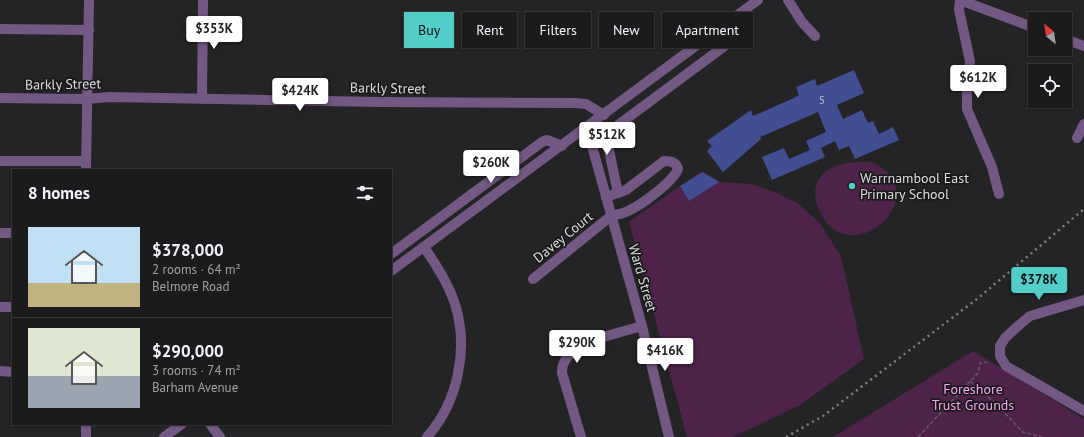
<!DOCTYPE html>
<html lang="en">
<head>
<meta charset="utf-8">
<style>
  body { margin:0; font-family:"PT Sans",sans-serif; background:#242325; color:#f1f3f6; height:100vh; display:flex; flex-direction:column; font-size:15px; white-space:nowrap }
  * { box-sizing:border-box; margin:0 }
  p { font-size:13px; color:#a0a1a3 }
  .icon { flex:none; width:22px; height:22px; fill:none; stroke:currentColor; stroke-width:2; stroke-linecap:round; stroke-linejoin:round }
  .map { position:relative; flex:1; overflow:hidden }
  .drawer { position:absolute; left:12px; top:169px; width:380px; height:256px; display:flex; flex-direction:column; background:#1b1a1c; border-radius:0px; box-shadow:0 1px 3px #0004,0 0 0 1px #39383b }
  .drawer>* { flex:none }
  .hud { position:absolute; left:404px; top:12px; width:380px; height:36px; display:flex; gap:8px }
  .needle { width:26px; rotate:331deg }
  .buttons { position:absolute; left:1028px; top:12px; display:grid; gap:8px }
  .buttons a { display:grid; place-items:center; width:44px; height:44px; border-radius:0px; background:#1b1a1c; box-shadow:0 1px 3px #0004,0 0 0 1px #39383b; font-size:20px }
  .price { position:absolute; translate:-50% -34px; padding:0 9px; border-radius:4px; background:#fff; color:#222; font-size:13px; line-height:26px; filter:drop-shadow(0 1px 2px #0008) }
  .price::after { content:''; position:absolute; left:50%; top:24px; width:12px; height:9px; margin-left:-6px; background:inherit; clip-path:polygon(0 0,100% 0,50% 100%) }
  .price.current { background:#53cdc9; color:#111 }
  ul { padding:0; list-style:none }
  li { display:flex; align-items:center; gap:12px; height:100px; padding:0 16px }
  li+li { border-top:1px solid #39383b }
  li span { display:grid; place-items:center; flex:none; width:112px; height:80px; border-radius:0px; color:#555 }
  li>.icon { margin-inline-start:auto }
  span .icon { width:48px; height:48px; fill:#fffc; stroke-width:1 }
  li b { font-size:17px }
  h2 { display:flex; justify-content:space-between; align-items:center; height:48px; padding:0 16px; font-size:17px }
  .tag { padding:0 14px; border-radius:0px; background:#1b1a1c; box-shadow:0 1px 3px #0004,0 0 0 1px #39383b; font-size:14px; line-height:36px }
  .tag.current { background:#53cdc9; color:#111 }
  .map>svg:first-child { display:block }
  .green { fill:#4f2249 }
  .building { fill:#414f92 }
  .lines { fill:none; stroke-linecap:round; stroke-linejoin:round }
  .path { stroke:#5c5c5e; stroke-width:1.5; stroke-dasharray:4 2; stroke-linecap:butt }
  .minor { stroke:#735784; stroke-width:10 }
  .rail { stroke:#828184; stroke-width:2.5; stroke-dasharray:2 4; stroke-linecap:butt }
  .poi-dot { fill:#53cdc9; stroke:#1a1a1d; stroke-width:1.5 }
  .labels { text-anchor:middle; stroke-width:3.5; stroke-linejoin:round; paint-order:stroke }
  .number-label { font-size:12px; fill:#b6bacc }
  .street-label { font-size:14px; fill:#dddddf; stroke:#1a1a1d }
  .poi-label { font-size:14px; fill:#dddddf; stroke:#1a1a1d; text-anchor:start }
  .park-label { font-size:14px; fill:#faa1ed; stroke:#1a1a1d }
</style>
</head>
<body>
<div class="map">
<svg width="1084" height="437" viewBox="0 0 1084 437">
  <rect width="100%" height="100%" fill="#242326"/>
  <g class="green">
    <path d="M872,162C877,165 883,168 887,172C922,207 851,266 822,216C807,190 817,168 847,163C855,162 864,162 872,162Z"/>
    <path d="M700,172L721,182L751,184L777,193L797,203L819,222L841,256L864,359L800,405L733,437H687L629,222Z"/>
    <path d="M973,351L1084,419V437H833Z"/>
  </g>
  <g class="building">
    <path d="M854,70L864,93L837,105L843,119L862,110L868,123L873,121L879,134L893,127L899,140L855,159L849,146L839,150L835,141L821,148L825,157L772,180L762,157L784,148L789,159L810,150L806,141L826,132L818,112L760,137L761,139L723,172L707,151L712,146L707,141L751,110L753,116L794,98L799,95L796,87L815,79L817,86Z"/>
    <path d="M703,172L719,182L689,201L680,186Z"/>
  </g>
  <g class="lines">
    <g class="path">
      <path d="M970,381L997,405L1023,432L1042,437"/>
      <path d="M918,437L978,373L980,363L987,362"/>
    </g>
    <g class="minor">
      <path d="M788,0L802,22L815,36"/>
      <path d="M960,0L959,10L970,61L967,90V109L992,167L999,194"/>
      <path d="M960,0L1035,28"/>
      <path d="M0,29L89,30"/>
      <path d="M1065,39L1084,46"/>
      <path d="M0,98L87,99L109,97L379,102L575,103L586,104L604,115"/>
      <path d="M202,99L203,0"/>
      <path d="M587,128L642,326L669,437"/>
      <path d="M1077,138L1084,124"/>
      <path d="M0,161H85"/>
      <path d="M86,170L89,0"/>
      <path d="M618,193L606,136L610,131L730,42L734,37L727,22"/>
      <path d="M0,233H13"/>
      <path d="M424,247C436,265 448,283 455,304C469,349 458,402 427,437"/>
      <path d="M391,254L542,142L547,140L562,146"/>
      <path d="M391,271L758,0"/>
      <path d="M533,279L611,216C615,215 621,214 626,212C640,206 672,183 678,169C676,162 671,161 664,161L626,190L606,197"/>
      <path d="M1084,300L1030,316L1018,326L1005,338L1000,346V356L1006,366L1084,411"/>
      <path d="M0,307H13"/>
      <path d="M0,371L13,372"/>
      <path d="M210,424L220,437"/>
      <path d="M86,437V424"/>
      <path d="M164,437L182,424"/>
      <path d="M581,437L562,373C560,343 620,333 642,326"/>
    </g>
    <path class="rail" d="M786,437L823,416L977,299L1084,209"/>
  </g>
  <circle class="poi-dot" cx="852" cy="186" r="4"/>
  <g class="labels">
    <g class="number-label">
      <text x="822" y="104">5</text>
    </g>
    <g class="street-label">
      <text transform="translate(63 84) rotate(-1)" y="5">Barkly Street</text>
      <text transform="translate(388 88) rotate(1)" y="5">Barkly Street</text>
      <text transform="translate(563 237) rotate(-39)" y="5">Davey Court</text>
      <text transform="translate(643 278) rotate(74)" y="5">Ward Street</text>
    </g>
    <g class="poi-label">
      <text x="860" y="183">Warrnambool East<tspan x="860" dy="16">Primary School</tspan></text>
    </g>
    <g class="park-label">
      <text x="973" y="394">Foreshore<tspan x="973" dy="16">Trust Grounds</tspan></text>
    </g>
  </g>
</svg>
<div class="buttons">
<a><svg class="needle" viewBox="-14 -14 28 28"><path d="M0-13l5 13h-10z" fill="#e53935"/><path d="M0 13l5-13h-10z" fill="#a0a1a3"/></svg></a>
<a><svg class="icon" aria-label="locate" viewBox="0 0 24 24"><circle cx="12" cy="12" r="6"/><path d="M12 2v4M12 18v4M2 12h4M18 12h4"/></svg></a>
</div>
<b class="price" style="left:214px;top:50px">$353K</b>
<b class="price" style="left:978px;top:99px">$612K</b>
<b class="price" style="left:300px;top:112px">$424K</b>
<b class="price" style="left:607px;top:156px">$512K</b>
<b class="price" style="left:491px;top:184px">$260K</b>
<b class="price current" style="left:1039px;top:301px">$378K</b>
<b class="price" style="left:577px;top:364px">$290K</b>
<b class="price" style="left:665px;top:372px">$416K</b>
<div class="hud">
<a class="tag current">Buy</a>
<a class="tag">Rent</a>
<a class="tag">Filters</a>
<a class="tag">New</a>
<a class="tag">Apartment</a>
</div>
<section class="drawer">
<h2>8 homes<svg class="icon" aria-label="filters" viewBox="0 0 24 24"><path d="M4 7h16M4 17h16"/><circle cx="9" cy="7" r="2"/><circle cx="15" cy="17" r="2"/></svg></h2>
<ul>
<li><span style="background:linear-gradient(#bfe0f5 70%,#c2b280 0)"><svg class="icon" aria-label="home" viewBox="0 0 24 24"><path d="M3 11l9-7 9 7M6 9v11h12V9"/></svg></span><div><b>$378,000</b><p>2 rooms · 64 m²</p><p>Belmore Road</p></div></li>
<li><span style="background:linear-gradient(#dfe7d0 60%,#9aa5b1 0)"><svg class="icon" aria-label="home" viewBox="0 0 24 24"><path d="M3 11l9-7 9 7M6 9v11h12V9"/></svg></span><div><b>$290,000</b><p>3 rooms · 74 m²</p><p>Barham Avenue</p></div></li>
</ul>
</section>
</div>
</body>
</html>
